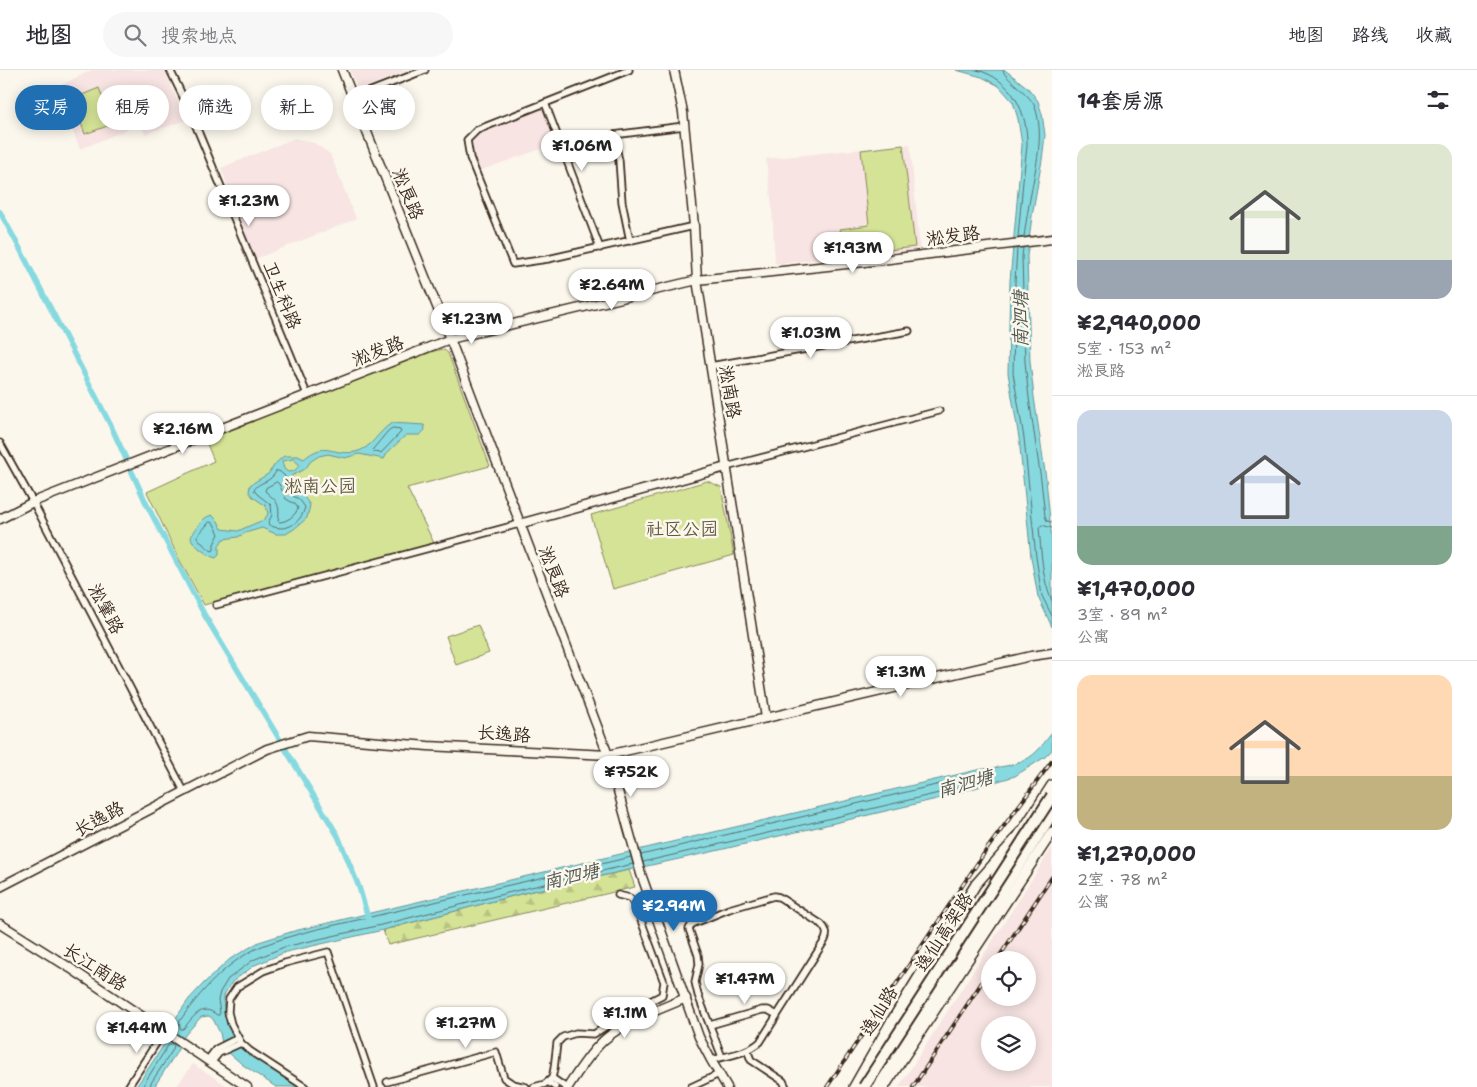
<!DOCTYPE html>
<html lang="zh">
<head>
<meta charset="utf-8">
<style>
  body { margin:0; font-family:"Shantell Sans","LXGW WenKai TC",sans-serif; background:#f7f7f7; color:#2b2b33; height:100vh; display:flex; flex-direction:column; font-size:19px; white-space:nowrap }
  * { box-sizing:border-box; margin:0 }
  p { font-size:16px; color:#7c7c81 }
  .icon { flex:none; width:28px; height:28px; fill:none; stroke:currentColor; stroke-width:2; stroke-linecap:round; stroke-linejoin:round }
  .map { position:relative; flex:1; overflow:hidden }
  .panel { display:flex; flex-direction:column; background:#fff; width:425px }
  .panel>* { flex:none }
  .top-card { position:absolute; left:15px; top:15px; width:475px; height:45px; display:flex; gap:10px }
  .buttons { position:absolute; left:981px; top:881px; display:grid; gap:10px }
  .buttons a { display:grid; place-items:center; width:55px; height:55px; border-radius:50%; background:#fff; box-shadow:0 2px 12px #0003; font-size:25px }
  .price { position:absolute; translate:-50% -42px; padding:0 11px; border-radius:18px; background:#fff; color:#222; font-size:16px; line-height:32px; filter:drop-shadow(0 1px 2px #0008) }
  .price::after { content:''; position:absolute; left:50%; top:30px; width:15px; height:11px; margin-left:-8px; background:inherit; clip-path:polygon(0 0,100% 0,50% 100%) }
  .price.selected { background:#1f6fb2; color:#fff }
  ul { padding:0; list-style:none }
  li { display:grid; align-content:center; gap:10px; height:265px; padding:0 25px }
  li+li { border-top:1px solid #e1e1e2 }
  li span { display:grid; place-items:center; height:155px; border-radius:15px; color:#555 }
  li>.icon { margin-inline-start:auto }
  span .icon { width:90px; height:90px; fill:#fffc; stroke-width:1 }
  li b { font-size:21px }
  h2 { display:flex; justify-content:space-between; align-items:center; height:60px; padding:0 25px; font-size:21px }
  .chip { padding:0 18px; border-radius:22px; background:#fff; box-shadow:0 2px 12px #0003; font-size:18px; line-height:45px }
  .chip.selected { background:#1f6fb2; color:#fff }
  header { display:flex; align-items:center; gap:30px; box-sizing:border-box; height:70px; padding:0 25px; background:#fff; border-bottom:1px solid #e1e1e2 }
  header strong { font-size:24px }
  nav { display:flex; gap:28px; margin-inline-start:auto; font-size:18px }
  .search { width:350px; height:45px; background:#f7f7f7; display:flex; align-items:center; gap:12px; box-sizing:border-box; padding:0 18px; border-radius:28px; color:#7c7c81; font-size:19px }
  main { display:flex; flex:1; min-height:0 }
  .map>svg:first-child { display:block }
  .built { fill:#f7e4e3; fill-rule:evenodd }
  .forest { fill:url(#forest-firs); stroke:#88865a }
  .park { fill:#d5e396; stroke:#88865a }
  .water { fill:#87d9e0; stroke:#699392; fill-rule:evenodd }
  .lines { fill:none; stroke-linecap:round; stroke-linejoin:round }
  .shore { stroke:#59706c; stroke-width:1 }
  .canal { stroke:#87d9e0; stroke-width:5.5 }
  .street-casing { stroke:#3b2a1e; stroke-width:9 }
  .secondary-casing { stroke:#3b2a1e; stroke-width:11 }
  .primary-casing { stroke:#3b2a1e; stroke-width:12 }
  .highway-casing { stroke:#3b2a1e; stroke-width:14 }
  .street { stroke:#fbf7ec; stroke-width:5.5 }
  .secondary { stroke:#fbf7ec; stroke-width:8 }
  .primary { stroke:#fbf7ec; stroke-width:9 }
  .highway { stroke:#fbf7ec; stroke-width:10 }
  .rail-casing { stroke:#3b2a1e; stroke-width:4 }
  .rail { stroke:#fbf7ec; stroke-width:2; stroke-dasharray:5.5; stroke-linecap:butt }
  .highway-bridge-casing { stroke:#3b2a1e; stroke-width:14; stroke-linecap:butt }
  .highway-bridge { stroke:#fbf7ec; stroke-width:10 }
  .labels { text-anchor:middle; stroke-width:5; stroke-linejoin:round; paint-order:stroke }
  .street-label { font-size:18px; fill:#3b2a1e; stroke:#fbf7ec }
  .park-label { font-size:18px; fill:#62583c; stroke:#fbf7ec }
  .water-label { font-size:19px; font-style:italic; fill:#4e564e; stroke:#fbf7ec }
</style>
</head>
<body>
<header>
<strong>地图</strong>
<div class="search"><svg class="icon" aria-label="search" viewBox="0 0 24 24"><circle cx="10" cy="10" r="6"/><path d="M15 15l6 6"/></svg>搜索地点</div>
<nav><a>地图</a><a>路线</a><a>收藏</a></nav>
</header>
<main>
<div class="map">
<svg width="1052" height="1017" viewBox="0 0 1052 1017">
  <defs>
    <pattern id="forest-firs" width="22" height="20" patternUnits="userSpaceOnUse" patternTransform="scale(1.25)"><rect width="22" height="20" fill="#d5e396"/><path d="M5 1l3.5 6h-7zM16 11l3.5 6h-7z" fill="#b8c381"/></pattern>
  </defs>
  <rect width="100%" height="100%" fill="#fbf7ec"/>
  <filter id="ink" filterUnits="userSpaceOnUse"><feTurbulence type="fractalNoise" baseFrequency=".02" numOctaves="2"/><feDisplacementMap in="SourceGraphic" scale="10" xChannelSelector="R" yChannelSelector="G"/><feConvolveMatrix kernelMatrix="1 2 1 2 8 2 1 2 1" color-interpolation-filters="sRGB"/></filter>
  <g filter="url(#ink)">
    <g class="built">
      <path d="M92,0H164L186,50L145,64L140,54L80,79L55,18Z"/>
      <path d="M350,0H409L358,20Z"/>
      <path d="M543,39L555,74L479,101L471,83V73L479,63Z"/>
      <path d="M295,68L314,73L330,84L356,149L255,189L221,98Z"/>
      <path d="M910,74L920,179L775,194L772,136L766,89Z"/>
      <path d="M1052,778V1017H899ZM990,890H1028V928H990ZM990,955H1028V992H990Z"/>
      <path d="M193,994L229,1017H176Z"/>
    </g>
    <path class="forest" d="M629,800L635,817L388,875L383,860L528,822Z"/>
    <g class="park">
      <path d="M99,18L113,54L85,64L72,29Z"/>
      <path d="M903,75L915,177L843,185L840,159L869,155L861,80Z"/>
      <path d="M443,279L448,283L490,396L407,418L434,473L204,535L179,489L147,422L214,391L205,369L434,281Z"/>
      <path d="M707,411L721,417L734,485L613,519L591,445Z"/>
      <path d="M478,555L489,583L456,595L446,566Z"/>
    </g>
    <g class="water">
      <path d="M956,0H1005L1028,18L1038,31L1042,44L1045,65L1042,90L1032,146L1027,186L1030,291L1034,327L1046,409L1052,471V557L1038,527L1031,487L1019,368L1008,303L1010,211L1022,75L1018,49L1013,32L999,16L982,7Z"/>
      <path d="M392,353L424,355L425,360L420,365H406L388,382L384,389L359,384L345,388L328,384L319,386L311,391L305,399L291,406L290,412L295,422L301,423L310,435L307,448L294,459L286,464H276L262,458L245,463L238,467L223,469L219,476V485L216,488C209,487 192,474 191,468C191,465 201,451 204,449C206,447 209,446 212,445L218,451L222,459L238,461L256,453L264,450L268,444L266,436L253,427L249,422L250,415L268,404L276,393L284,386H298L304,389C326,370 331,386 355,382C372,379 378,361 392,353ZM293,389L299,394V396L294,401L288,402L284,399L282,391Z"/>
      <path d="M1052,663V680L1045,687L1015,706L941,728L711,782L528,822L383,860L286,882L255,895L232,912L225,923L223,931L224,938L229,955L233,965L242,978L298,1017H276L243,995L229,983L222,973L220,963L213,949L209,946L201,947L185,965L176,983L154,1017H136L175,958L171,955L189,929L204,913L230,889L259,872L294,861L977,700C996,697 1019,697 1034,684C1041,678 1046,670 1052,663Z"/>
    </g>
    <g class="lines">
      <g class="shore">
        <path d="M977,0C1012,9 1028,42 1027,76C1026,88 1024,99 1023,111C1021,130 1020,149 1018,168"/>
        <path d="M1003,0C1004,9 1029,22 1035,37C1044,63 1037,91 1032,118C1029,134 1026,151 1024,167"/>
        <path d="M1017,178L1015,212L1013,303L1024,368L1036,487L1042,526L1052,546"/>
        <path d="M1023,178L1022,187L1025,292L1029,328L1041,410L1045,446L1047,451L1052,452"/>
        <path d="M393,358L400,359L401,362L381,383L374,382L373,379L388,361Z"/>
        <path d="M276,401H279L285,406V413L291,425L299,429L305,437C301,454 285,463 269,455L268,453L272,445L271,435L257,424L254,420C258,413 265,413 271,408C272,407 276,403 276,401Z"/>
        <path d="M277,412L279,414L286,429L295,434L298,438C296,445 287,452 279,452L278,451C281,433 276,431 265,421L266,418Z"/>
        <path d="M210,452L214,454L219,464L214,474V480L212,481L204,475L197,467Z"/>
        <path d="M1052,458L1042,455L1039,457C1041,480 1042,510 1052,531"/>
        <path d="M641,785L978,705L993,702L996,704L994,707L939,723L643,792"/>
        <path d="M631,787C547,807 463,825 379,845C342,854 297,862 262,876C227,891 200,922 179,952L180,958L181,959H183C193,948 201,932 217,945H219L220,943L218,930L220,922L228,909L253,890L284,877L381,855L527,818L633,794"/>
        <path d="M142,1017L169,974H173L174,976L172,981L151,1013L150,1017"/>
      </g>
      <path class="canal" d="M0,142L18,175L111,356L147,435L205,546L338,766L359,817L369,851"/>
      <g class="street-casing">
        <g id="street">
          <path d="M170,0L188,37L307,324"/>
          <path d="M629,0L487,56L477,60L467,70L470,88L513,194L548,189L694,156"/>
          <path d="M353,28L425,0"/>
          <path d="M545,33L600,178"/>
          <path d="M563,83L613,65"/>
          <path d="M630,171L622,132L619,90L613,65L684,56"/>
          <path d="M710,296L909,261"/>
          <path d="M0,373L33,432L184,721"/>
          <path d="M726,397L939,341"/>
          <path d="M216,535L519,454"/>
          <path d="M710,955L762,940H768L777,945"/>
          <path d="M747,980L751,990L783,1011L786,1017"/>
          <path d="M711,990C727,986 748,983 760,972L825,870C828,863 826,859 821,854L779,827L774,826L729,839L692,854L689,859L698,885L699,894L695,912L698,925L722,987"/>
          <path d="M207,991L216,979L238,968"/>
          <path d="M211,993L219,983L241,973"/>
          <path d="M552,1008L565,1017"/>
          <path d="M387,1012L496,982L504,1008L513,1014L526,1017"/>
          <path d="M548,1012L555,1017"/>
          <path d="M128,1017L164,961"/>
          <path d="M305,1017L250,981L241,973L231,954L228,942L229,929L237,917L263,901L285,893L328,882L374,1017"/>
          <path d="M534,1017L545,1014L552,1008L554,999L557,973L563,967L576,963L594,964L629,942L662,925L664,912L636,837L630,828L618,825"/>
          <path d="M691,1017L719,1004"/>
        </g>
      </g>
      <g class="secondary-casing">
        <g id="secondary">
          <path d="M342,0L450,269L608,685L641,804L699,967L711,990L727,1017"/>
          <path d="M674,0L683,42L694,156L697,210L766,648"/>
          <path d="M0,449L33,432L450,269L697,210L865,192L1052,169"/>
          <path d="M519,454L726,397"/>
          <path d="M0,817L267,679L308,666L428,676L608,685L1031,586L1052,583"/>
          <path d="M0,854L70,898L247,1017"/>
          <path d="M568,1017C577,1003 587,988 598,976C618,953 659,940 686,928"/>
        </g>
      </g>
      <g class="primary-casing">
        <g id="primary">
          <path d="M854,1017L891,952L976,814L1021,763L1052,715"/>
          <path d="M884,1017L1052,762"/>
        </g>
      </g>
      <g class="highway-casing">
        <g id="highway">
          <path d="M996,805L1021,763"/>
          <path d="M864,1008L888,968L969,846"/>
          <path d="M876,1017L1052,744"/>
        </g>
      </g>
      <use href="#street" class="street"/>
      <use href="#secondary" class="secondary"/>
      <use href="#primary" class="primary"/>
      <use href="#highway" class="highway"/>
      <g class="rail-casing">
        <g id="rail">
          <path d="M997,890L1052,807"/>
          <path d="M827,1017L987,779L1052,691"/>
          <path d="M913,1017L990,900"/>
        </g>
      </g>
      <use href="#rail" class="rail"/>
      <g class="highway-bridge-casing">
        <path id="highway-bridge" d="M864,1017L1052,726"/>
      </g>
      <use href="#highway-bridge" class="highway-bridge"/>
    </g>
  </g>
  <g class="labels">
    <g class="street-label">
      <text transform="translate(408 124) rotate(68)" y="6">淞良路</text>
      <text transform="translate(953 166) rotate(-7)" y="6">淞发路</text>
      <text transform="translate(282 225) rotate(68)" y="6">卫生科路</text>
      <text transform="translate(378 281) rotate(-21)" y="6">淞发路</text>
      <text transform="translate(730 322) rotate(81)" y="6">淞南路</text>
      <text transform="translate(554 502) rotate(69)" y="6">淞良路</text>
      <text transform="translate(106 539) rotate(62)" y="6">淞肇路</text>
      <text transform="translate(504 664) rotate(4)" y="6">长逸路</text>
      <text transform="translate(99 749) rotate(-28)" y="6">长逸路</text>
      <text transform="translate(944 862) rotate(-57)" y="6">逸仙高架路</text>
      <text transform="translate(95 897) rotate(33)" y="6">长江南路</text>
      <text transform="translate(879 941) rotate(-59)" y="6">逸仙路</text>
    </g>
    <g class="park-label">
      <text x="320" y="422">淞南公园</text>
      <text x="682" y="465">社区公园</text>
    </g>
    <g class="water-label">
      <text transform="translate(1020 249) rotate(-90)" y="7">南泗塘</text>
      <text transform="translate(965 713) rotate(-15)" y="7">南泗塘</text>
      <text transform="translate(571 806) rotate(-13)" y="7">南泗塘</text>
    </g>
  </g>
</svg>
<div class="buttons">
<a><svg class="icon" aria-label="locate" viewBox="0 0 24 24"><circle cx="12" cy="12" r="6"/><path d="M12 2v4M12 18v4M2 12h4M18 12h4"/></svg></a>
<a><svg class="icon" aria-label="layers" viewBox="0 0 24 24"><path d="M12 4l9 5-9 5-9-5zM3 14l9 5 9-5"/></svg></a>
</div>
<b class="price" style="left:582px;top:102px">¥1.06M</b>
<b class="price" style="left:249px;top:157px">¥1.23M</b>
<b class="price" style="left:853px;top:204px">¥1.93M</b>
<b class="price" style="left:612px;top:241px">¥2.64M</b>
<b class="price" style="left:472px;top:275px">¥1.23M</b>
<b class="price" style="left:811px;top:289px">¥1.03M</b>
<b class="price" style="left:183px;top:385px">¥2.16M</b>
<b class="price" style="left:901px;top:628px">¥1.3M</b>
<b class="price" style="left:631px;top:728px">¥752K</b>
<b class="price selected" style="left:674px;top:862px">¥2.94M</b>
<b class="price" style="left:745px;top:935px">¥1.47M</b>
<b class="price" style="left:625px;top:969px">¥1.1M</b>
<b class="price" style="left:466px;top:979px">¥1.27M</b>
<b class="price" style="left:137px;top:984px">¥1.44M</b>
<div class="top-card">
<a class="chip selected">买房</a>
<a class="chip">租房</a>
<a class="chip">筛选</a>
<a class="chip">新上</a>
<a class="chip">公寓</a>
</div>
</div>
<section class="panel">
<h2>14套房源<svg class="icon" aria-label="filters" viewBox="0 0 24 24"><path d="M4 7h16M4 17h16"/><circle cx="9" cy="7" r="2"/><circle cx="15" cy="17" r="2"/></svg></h2>
<ul>
<li><span style="background:linear-gradient(#dfe7d0 75%,#9aa5b1 0)"><svg class="icon" aria-label="home" viewBox="0 0 24 24"><path d="M3 11l9-7 9 7M6 9v11h12V9"/></svg></span><div><b>¥2,940,000</b><p>5室 · 153 m²</p><p>淞良路</p></div></li>
<li><span style="background:linear-gradient(#c9d6e8 75%,#7fa58c 0)"><svg class="icon" aria-label="home" viewBox="0 0 24 24"><path d="M3 11l9-7 9 7M6 9v11h12V9"/></svg></span><div><b>¥1,470,000</b><p>3室 · 89 m²</p><p>公寓</p></div></li>
<li><span style="background:linear-gradient(#ffd9b3 65%,#c2b280 0)"><svg class="icon" aria-label="home" viewBox="0 0 24 24"><path d="M3 11l9-7 9 7M6 9v11h12V9"/></svg></span><div><b>¥1,270,000</b><p>2室 · 78 m²</p><p>公寓</p></div></li>
</ul>
</section>
</main>
</body>
</html>
